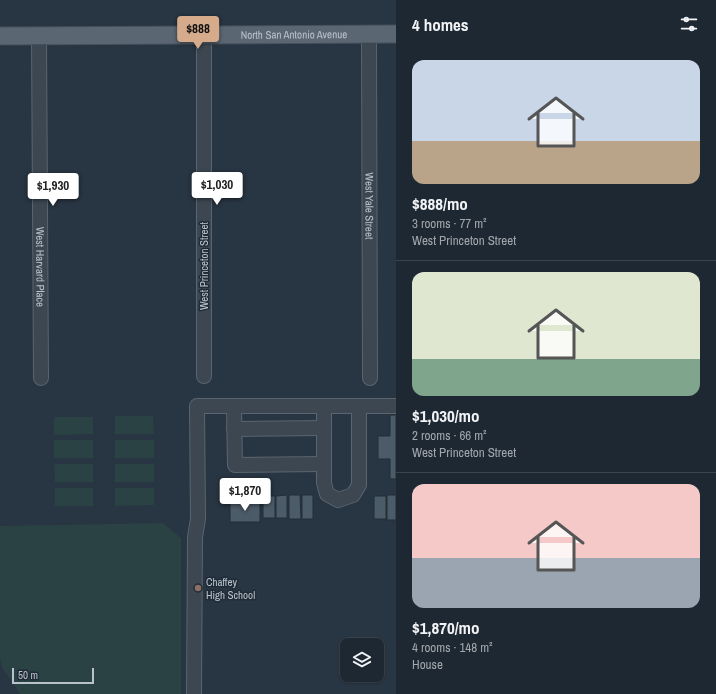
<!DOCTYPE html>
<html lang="en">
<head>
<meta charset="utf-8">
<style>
  body { margin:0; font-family:"Archivo Narrow",sans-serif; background:#26303a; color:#f1f3f6; height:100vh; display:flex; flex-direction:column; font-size:15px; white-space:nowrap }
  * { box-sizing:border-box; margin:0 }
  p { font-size:13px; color:#a1a6ac }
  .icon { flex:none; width:22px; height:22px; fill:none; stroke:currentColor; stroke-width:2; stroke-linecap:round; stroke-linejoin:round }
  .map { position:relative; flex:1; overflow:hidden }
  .drawer { display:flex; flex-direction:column; background:#1e2832; width:320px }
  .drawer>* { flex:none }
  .controls { position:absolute; left:340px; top:638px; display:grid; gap:8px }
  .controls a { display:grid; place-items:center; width:44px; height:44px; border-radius:8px; background:#1e2832; box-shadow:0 1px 3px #0004,0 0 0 1px #3c444d; font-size:20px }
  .scale { position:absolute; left:12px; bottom:10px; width:82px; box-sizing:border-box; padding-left:4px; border:2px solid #b9c2cc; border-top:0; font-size:11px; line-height:14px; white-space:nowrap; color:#b9c2cc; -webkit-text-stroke:3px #202c37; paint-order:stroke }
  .price { position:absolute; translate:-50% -34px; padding:0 9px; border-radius:4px; background:#fff; color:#222; font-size:13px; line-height:26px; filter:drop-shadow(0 1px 2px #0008) }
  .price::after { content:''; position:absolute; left:50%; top:24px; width:12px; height:9px; margin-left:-6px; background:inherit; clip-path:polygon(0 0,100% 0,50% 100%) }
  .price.active { background:#d6ab8b; color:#111 }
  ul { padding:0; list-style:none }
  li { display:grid; align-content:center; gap:8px; height:212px; padding:0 16px }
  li+li { border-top:1px solid #3c444d }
  li span { display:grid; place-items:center; height:124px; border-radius:12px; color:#555 }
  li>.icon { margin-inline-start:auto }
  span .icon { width:72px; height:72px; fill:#fffc; stroke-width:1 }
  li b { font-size:17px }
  h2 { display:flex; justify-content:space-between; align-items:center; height:48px; padding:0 16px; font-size:17px }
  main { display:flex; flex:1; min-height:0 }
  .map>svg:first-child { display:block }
  .green { fill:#2a4243 }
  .building { fill:#4c5b68; stroke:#232e39 }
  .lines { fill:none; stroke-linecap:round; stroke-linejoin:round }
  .minor-casing { stroke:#5a656f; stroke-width:16 }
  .major-casing { stroke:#46505b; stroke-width:19 }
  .minor { stroke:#3c4752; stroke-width:14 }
  .major { stroke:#5a6672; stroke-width:17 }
  .education-dot { fill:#8d6e63; stroke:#202c37; stroke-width:1.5 }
  .labels { text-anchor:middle; stroke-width:3; stroke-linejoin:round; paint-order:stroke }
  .street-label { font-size:11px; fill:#b9c2cc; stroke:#202c37 }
  .poi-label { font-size:11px; fill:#b9c2cc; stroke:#202c37; text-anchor:start }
</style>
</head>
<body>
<main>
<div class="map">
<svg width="396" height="694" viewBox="0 0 396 694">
  <rect width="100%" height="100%" fill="#283542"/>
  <g class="green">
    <path d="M115,416H153L154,434H115Z"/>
    <path d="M54,417H93V434L54,435Z"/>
    <rect x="54" y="440" width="39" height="18"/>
    <rect x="115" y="440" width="39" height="18"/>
    <path d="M54,464H93V482H55Z"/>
    <rect x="115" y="464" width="39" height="18"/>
    <rect x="55" y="488" width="38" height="18"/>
    <path d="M115,488H154V505L115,506Z"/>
    <path d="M163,523L181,538V694H20L2,667L0,658V526Z"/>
  </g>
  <g class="building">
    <path d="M390,415H396V479H390V459H378V436H390Z"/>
    <path d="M287,495V518H276V496Z"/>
    <path d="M289,495H300L301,519H289Z"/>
    <rect x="302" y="495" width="11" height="24"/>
    <rect x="387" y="495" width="9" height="25"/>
    <rect x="263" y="496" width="12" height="22"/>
    <rect x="374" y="496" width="12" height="23"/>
    <rect x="230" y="502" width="30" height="20"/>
  </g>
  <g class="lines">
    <g class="minor-casing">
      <g id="minor">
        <path id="s1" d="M369,35L370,378"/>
        <path id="s2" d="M39,36L41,378"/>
        <path d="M204,36V376"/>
        <path d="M234,406L235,465L324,464"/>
        <path d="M324,406V483L327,494L338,500L353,495L359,485V406"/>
        <path d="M234,429L324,428"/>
        <path d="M194,694L195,537L198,519L197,406H396"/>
      </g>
    </g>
    <g class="major-casing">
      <g id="major">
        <path id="s3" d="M0,36L396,34"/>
      </g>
    </g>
    <use href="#minor" class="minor"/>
    <use href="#major" class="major"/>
  </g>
  <circle class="education-dot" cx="198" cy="588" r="4"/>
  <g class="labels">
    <g class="street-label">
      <text dy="4" stroke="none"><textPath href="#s3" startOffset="294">North San Antonio Avenue</textPath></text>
      <text dy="4" stroke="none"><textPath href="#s1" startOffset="171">West Yale Street</textPath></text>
      <text transform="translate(204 266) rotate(-90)" y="4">West Princeton Street</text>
      <text dy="4" stroke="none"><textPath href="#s2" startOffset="231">West Harvard Place</textPath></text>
    </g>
    <g class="poi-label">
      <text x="206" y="586">Chaffey<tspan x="206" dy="13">High School</tspan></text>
    </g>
  </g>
</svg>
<div class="controls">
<a><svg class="icon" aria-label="layers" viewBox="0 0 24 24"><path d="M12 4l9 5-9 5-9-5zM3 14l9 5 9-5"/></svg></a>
</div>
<div class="scale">50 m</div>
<b class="price active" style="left:198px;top:50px">$888</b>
<b class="price" style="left:217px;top:206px">$1,030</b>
<b class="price" style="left:53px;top:207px">$1,930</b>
<b class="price" style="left:245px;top:512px">$1,870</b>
</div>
<section class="drawer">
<h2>4 homes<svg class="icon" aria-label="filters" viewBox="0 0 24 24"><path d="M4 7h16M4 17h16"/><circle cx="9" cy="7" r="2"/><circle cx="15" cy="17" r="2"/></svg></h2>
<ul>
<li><span style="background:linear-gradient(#c9d6e8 65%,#b9a48a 0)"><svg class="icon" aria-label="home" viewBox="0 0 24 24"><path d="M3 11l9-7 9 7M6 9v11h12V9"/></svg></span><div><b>$888/mo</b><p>3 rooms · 77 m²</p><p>West Princeton Street</p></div></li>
<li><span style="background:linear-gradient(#dfe7d0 70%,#7fa58c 0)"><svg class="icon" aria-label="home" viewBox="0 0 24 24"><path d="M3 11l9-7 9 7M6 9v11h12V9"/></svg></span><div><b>$1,030/mo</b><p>2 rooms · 66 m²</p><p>West Princeton Street</p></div></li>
<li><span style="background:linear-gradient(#f6c9c9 60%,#9aa5b1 0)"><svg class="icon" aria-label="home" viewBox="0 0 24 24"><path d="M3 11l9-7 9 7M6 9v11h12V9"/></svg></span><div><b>$1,870/mo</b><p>4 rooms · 148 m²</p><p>House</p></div></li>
</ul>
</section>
</main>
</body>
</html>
